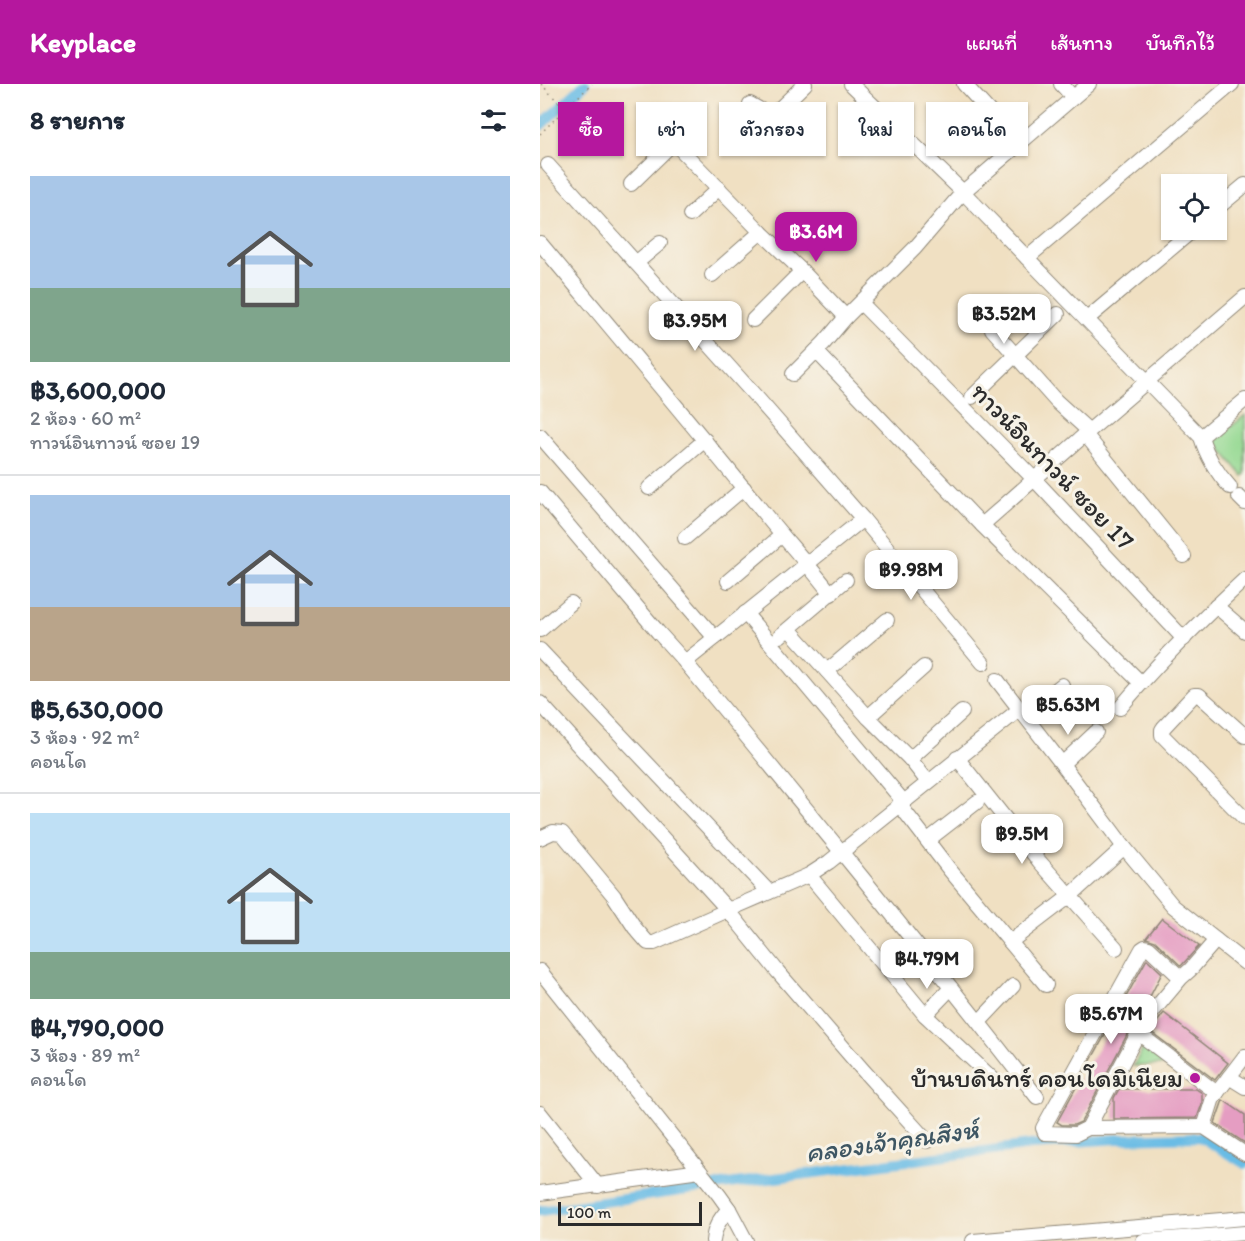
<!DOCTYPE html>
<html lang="th">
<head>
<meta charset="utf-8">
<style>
  body { margin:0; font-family:Itim,"Playpen Sans Thai",sans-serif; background:#f2f2f3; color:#1f2937; height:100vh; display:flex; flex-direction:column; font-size:22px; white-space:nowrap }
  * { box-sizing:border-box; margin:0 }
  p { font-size:20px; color:#747a83 }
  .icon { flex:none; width:33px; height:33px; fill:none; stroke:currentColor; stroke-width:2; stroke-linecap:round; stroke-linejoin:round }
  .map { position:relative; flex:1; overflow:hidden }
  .side { display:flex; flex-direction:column; background:#fff; width:540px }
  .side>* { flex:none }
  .top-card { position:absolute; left:18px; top:18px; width:570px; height:54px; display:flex; gap:12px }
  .fabs { position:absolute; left:621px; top:90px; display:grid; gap:12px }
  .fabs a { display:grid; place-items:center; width:66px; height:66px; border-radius:0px; background:#fff; box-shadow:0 2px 4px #0004; font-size:30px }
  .scale { position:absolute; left:18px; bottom:15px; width:144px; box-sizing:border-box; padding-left:6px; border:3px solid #2b2b2b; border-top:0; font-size:16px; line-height:21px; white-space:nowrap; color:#2b2b2b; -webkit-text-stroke:4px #f7f3e8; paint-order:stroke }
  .price { position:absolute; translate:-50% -51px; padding:0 14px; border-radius:12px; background:#fff; color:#222; font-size:20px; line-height:39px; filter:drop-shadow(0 2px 3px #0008) }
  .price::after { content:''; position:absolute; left:50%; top:36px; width:18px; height:14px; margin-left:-9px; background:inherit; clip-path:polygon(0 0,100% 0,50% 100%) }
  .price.selected { background:#b5179e; color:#fff }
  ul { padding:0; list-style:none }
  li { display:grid; align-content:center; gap:12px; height:318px; padding:0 30px }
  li+li { border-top:2px solid #e0e1e3 }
  li span { display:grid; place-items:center; height:186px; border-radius:0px; color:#555 }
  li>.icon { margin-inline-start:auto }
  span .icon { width:108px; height:108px; fill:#fffc; stroke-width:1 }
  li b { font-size:26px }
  h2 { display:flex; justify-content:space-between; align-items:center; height:72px; padding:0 30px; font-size:26px }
  .tag { padding:0 21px; border-radius:0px; background:#fff; box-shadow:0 2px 4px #0004; font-size:21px; line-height:54px }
  .tag.selected { background:#b5179e; color:#fff }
  header { display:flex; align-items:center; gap:36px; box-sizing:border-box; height:84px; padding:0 30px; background:#b5179e; color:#fff }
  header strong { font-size:28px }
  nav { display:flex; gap:33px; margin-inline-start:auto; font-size:21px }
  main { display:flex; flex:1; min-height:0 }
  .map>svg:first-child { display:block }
  .green { fill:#94d992; stroke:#60825e; stroke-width:1.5 }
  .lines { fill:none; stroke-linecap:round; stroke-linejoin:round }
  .canal { stroke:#69bce5; stroke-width:10 }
  .building { fill:#e59dc2 }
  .minor-casing { stroke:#8e8676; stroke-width:16 }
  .path { stroke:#8e8676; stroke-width:1.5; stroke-dasharray:1.5 4.5; stroke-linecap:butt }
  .minor { stroke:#fff; stroke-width:14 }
  .poi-dot { fill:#b5179e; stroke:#f7f3e8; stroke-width:2 }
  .labels { text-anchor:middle; stroke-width:6; stroke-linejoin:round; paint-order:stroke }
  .street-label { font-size:26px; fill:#2b2b2b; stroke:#f7f3e8 }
  .poi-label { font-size:26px; fill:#2b2b2b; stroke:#f7f3e8; text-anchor:end }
  .water-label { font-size:27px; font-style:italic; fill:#3e5663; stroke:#f7f3e8 }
</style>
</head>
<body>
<header>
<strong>Keyplace</strong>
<nav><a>แผนที่</a><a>เส้นทาง</a><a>บันทึกไว้</a></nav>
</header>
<main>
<section class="side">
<h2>8 รายการ<svg class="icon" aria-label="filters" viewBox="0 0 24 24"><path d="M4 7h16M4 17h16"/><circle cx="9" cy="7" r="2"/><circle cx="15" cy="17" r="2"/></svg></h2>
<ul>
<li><span style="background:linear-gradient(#a9c7e8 60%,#7fa58c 0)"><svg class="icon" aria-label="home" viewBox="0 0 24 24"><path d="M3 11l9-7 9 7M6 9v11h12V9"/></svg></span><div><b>฿3,600,000</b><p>2 ห้อง · 60 m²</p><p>ทาวน์อินทาวน์ ซอย 19</p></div></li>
<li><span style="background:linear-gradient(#a9c7e8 60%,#b9a48a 0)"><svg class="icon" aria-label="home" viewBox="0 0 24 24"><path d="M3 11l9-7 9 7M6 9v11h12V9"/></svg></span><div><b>฿5,630,000</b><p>3 ห้อง · 92 m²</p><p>คอนโด</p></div></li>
<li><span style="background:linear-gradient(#bfe0f5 75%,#7fa58c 0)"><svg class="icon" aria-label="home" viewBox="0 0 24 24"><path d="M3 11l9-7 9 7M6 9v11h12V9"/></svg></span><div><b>฿4,790,000</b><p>3 ห้อง · 89 m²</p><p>คอนโด</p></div></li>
</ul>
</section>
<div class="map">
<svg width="705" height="1157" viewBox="0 0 705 1157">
  <rect width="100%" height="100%" fill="#f7f3e8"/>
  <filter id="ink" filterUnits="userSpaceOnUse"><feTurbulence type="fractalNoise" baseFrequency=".0167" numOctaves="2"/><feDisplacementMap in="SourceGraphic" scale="12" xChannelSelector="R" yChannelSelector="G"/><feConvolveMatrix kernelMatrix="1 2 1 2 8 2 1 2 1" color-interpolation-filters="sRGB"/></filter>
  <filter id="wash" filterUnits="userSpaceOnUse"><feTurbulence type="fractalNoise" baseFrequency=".008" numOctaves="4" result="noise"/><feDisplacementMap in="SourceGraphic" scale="24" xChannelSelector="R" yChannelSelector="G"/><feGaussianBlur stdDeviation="1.35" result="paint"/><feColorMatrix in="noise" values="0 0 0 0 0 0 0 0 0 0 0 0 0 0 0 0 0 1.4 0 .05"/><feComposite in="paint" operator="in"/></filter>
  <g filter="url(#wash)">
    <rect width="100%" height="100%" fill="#f0e0c2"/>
    <g class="green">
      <path d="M705,331V390L703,392L674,357Z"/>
      <path d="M604,963L625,981L593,982Z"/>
    </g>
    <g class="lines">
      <g class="canal">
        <path d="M0,42L45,0"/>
        <path d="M0,1127L196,1099L491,1061L577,1055L660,1053L705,1080"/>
      </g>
    </g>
    <g id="blocks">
      <g class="building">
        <path d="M622,834L659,862L641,882L615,857L606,854Z"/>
        <path d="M607,875L622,889L603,926L596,934L541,1038L534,1041H522L517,1038Z"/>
        <path d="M624,929L688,979L675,996L610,947Z"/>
        <path d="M579,1005H656L662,1009V1020L657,1034L574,1035V1014Z"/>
        <path d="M683,1016L705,1031V1059L675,1039Z"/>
      </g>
    </g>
  </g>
  <g filter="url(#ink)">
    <use href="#blocks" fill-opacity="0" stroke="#8e8676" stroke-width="1.5"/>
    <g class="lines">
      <g class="minor-casing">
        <g id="minor">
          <path d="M311,0L423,108L661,353C667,373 676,388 690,403"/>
          <path d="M424,0L479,60"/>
          <path d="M521,0L533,13"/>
          <path d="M210,20L228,30H234L265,0"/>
          <path d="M228,30L242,48"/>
          <path d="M115,39L221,148L262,187L306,233"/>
          <path d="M8,81L219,316L323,435L443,579"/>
          <path d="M91,100L134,58"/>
          <path d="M676,125L705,101"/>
          <path d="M150,131L179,104"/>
          <path d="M0,159C76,250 153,341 227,433C248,459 271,483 291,510"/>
          <path d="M487,174L692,0"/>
          <path d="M96,179L120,159"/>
          <path d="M172,191L221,148"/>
          <path d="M321,219L494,395L644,555"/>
          <path d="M547,235L653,146"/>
          <path d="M213,236L262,187"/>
          <path d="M452,245L516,317L549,347"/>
          <path d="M276,267L442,441L601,599"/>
          <path d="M253,290L284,259L306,233L375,164L423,108L549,0"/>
          <path d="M432,313L518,230"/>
          <path d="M545,350L644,472"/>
          <path d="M0,352L175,554"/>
          <path d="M661,353L705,316"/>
          <path d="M109,404L165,356"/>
          <path d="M0,408L118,548L145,578C264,722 383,866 497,1013"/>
          <path d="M699,413L705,419"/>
          <path d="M442,441L549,347L705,213"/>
          <path d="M145,454L204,404"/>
          <path d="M188,497L242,451"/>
          <path d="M676,522L705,547"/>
          <path d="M205,529L363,717"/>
          <path d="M249,545L328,633L370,675L388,698"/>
          <path d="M0,546L31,519"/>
          <path d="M240,552L306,496"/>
          <path d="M0,566L229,808"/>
          <path d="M145,578L323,435"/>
          <path d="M287,587L347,536"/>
          <path d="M457,596L522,680L584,763L633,822L705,879"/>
          <path d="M0,619L188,826L269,791L289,778L480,625"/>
          <path d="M580,624C618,578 661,536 705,495"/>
          <path d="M484,631L522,601"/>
          <path d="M328,633L384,583"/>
          <path d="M705,652L659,611H654L624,643L622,646V651L705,735"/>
          <path d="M417,674L499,777L576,864"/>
          <path d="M370,675L422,628"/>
          <path d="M522,680L556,648"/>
          <path d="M359,720L409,785L506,901"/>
          <path d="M0,754L13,748L22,749L74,812L95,844L108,859H114L188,826L238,888L322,985L387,1057"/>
          <path d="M388,756L437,718"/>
          <path d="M269,791L385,931L455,997"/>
          <path d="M470,858L530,812L584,763"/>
          <path d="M0,887L179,1111L189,1125L206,1157"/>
          <path d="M641,894L609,864L605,863L602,865L503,1044L505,1049L536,1050L548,1044L604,938L641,894L650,886L676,856"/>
          <path d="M385,931L411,904"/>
          <path d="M439,938L473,902"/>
          <path d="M598,949L677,1009"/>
          <path d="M689,993L705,1003"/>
          <path d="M0,1029L58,1102"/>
          <path d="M664,1043L673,1014L705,972"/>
          <path d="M548,1044L664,1043L705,1070"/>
          <path d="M0,1109L160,1087"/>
          <path d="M173,1157C174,1144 180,1134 189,1125"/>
          <path d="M433,1157L705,1134"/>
          <path d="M603,1157L705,1149"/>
        </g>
      </g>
      <g class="path">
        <path d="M1,0L23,23"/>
        <path d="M0,50L25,25L52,0"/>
      </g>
      <use href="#minor" class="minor"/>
    </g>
  </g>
  <circle class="poi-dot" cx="655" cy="994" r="6"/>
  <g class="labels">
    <g class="street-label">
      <text transform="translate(513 382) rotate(46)" y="9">ทาวน์อินทาวน์ ซอย 17</text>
    </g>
    <g class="poi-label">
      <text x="643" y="1003">บ้านบดินทร์ คอนโดมิเนียม</text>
    </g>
    <g class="water-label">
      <text transform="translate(352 1057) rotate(-8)" y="9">คลองเจ้าคุณสิงห์</text>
    </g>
  </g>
</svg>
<div class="fabs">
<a><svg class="icon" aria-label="locate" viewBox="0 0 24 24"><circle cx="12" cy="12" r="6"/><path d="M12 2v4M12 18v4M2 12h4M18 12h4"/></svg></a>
</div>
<div class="scale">100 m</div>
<b class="price selected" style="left:276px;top:179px">฿3.6M</b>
<b class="price" style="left:464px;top:261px">฿3.52M</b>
<b class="price" style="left:155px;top:268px">฿3.95M</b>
<b class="price" style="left:371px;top:517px">฿9.98M</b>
<b class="price" style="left:528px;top:652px">฿5.63M</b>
<b class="price" style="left:482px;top:781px">฿9.5M</b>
<b class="price" style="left:387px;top:906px">฿4.79M</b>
<b class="price" style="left:571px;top:961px">฿5.67M</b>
<div class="top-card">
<a class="tag selected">ซื้อ</a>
<a class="tag">เช่า</a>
<a class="tag">ตัวกรอง</a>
<a class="tag">ใหม่</a>
<a class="tag">คอนโด</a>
</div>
</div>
</main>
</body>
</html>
